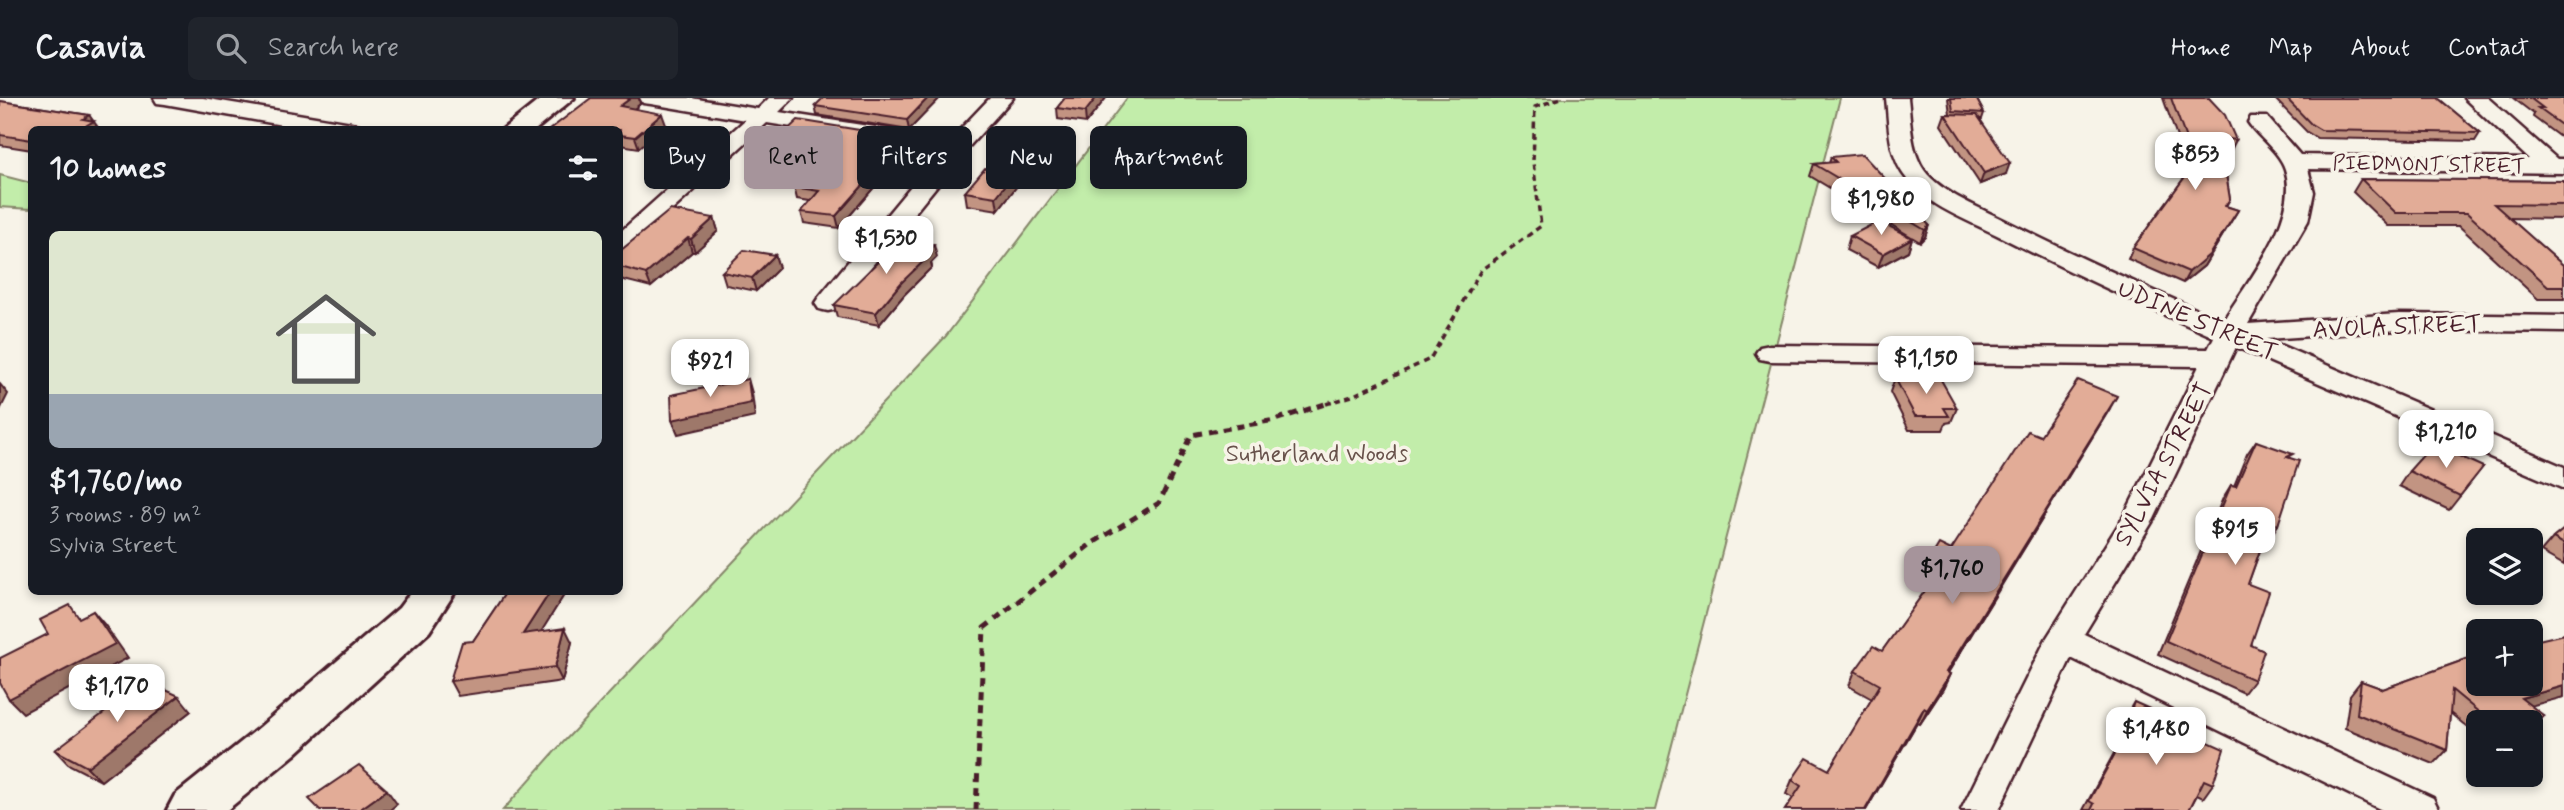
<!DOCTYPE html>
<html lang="en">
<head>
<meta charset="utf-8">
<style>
  body { margin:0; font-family:Mynerve,sans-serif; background:#20242c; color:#f1f3f6; height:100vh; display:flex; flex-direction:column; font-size:26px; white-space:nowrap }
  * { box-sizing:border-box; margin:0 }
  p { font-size:23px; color:#9ea1a6 }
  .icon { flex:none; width:38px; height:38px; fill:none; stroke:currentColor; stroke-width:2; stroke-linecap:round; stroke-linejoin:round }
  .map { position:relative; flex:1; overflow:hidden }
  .drawer { position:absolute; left:28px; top:28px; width:595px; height:469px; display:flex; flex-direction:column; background:#171b24; border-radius:10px; box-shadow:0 4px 10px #0003 }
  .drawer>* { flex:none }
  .top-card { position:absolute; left:644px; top:28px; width:665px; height:63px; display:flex; gap:14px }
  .buttons { position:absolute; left:2466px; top:430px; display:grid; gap:14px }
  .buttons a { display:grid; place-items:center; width:77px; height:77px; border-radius:10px; background:#171b24; box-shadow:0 4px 10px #0003; font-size:35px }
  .price { position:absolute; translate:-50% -60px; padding:0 16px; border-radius:14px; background:#fff; color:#222; font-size:23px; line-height:46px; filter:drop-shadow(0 2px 4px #0008) }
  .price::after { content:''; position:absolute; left:50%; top:42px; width:21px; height:16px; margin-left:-10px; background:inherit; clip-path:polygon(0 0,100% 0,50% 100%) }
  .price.selected { background:#a6949b; color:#111 }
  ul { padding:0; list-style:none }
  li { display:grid; align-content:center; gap:14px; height:371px; padding:0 21px }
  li+li { border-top:2px solid #363941 }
  li span { display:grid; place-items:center; height:217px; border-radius:10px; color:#555 }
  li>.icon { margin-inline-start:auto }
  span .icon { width:126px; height:126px; fill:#fffc; stroke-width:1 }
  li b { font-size:30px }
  h2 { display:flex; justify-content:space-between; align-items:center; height:84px; padding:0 21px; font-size:30px }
  .pill { padding:0 24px; border-radius:10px; background:#171b24; box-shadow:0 4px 10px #0003; font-size:24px; line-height:63px }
  .pill.selected { background:#a6949b; color:#111 }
  header { display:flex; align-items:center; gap:42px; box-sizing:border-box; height:98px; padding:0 35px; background:#171b24; border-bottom:2px solid #363941 }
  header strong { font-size:33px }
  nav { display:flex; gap:38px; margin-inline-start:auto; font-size:24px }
  .search { width:490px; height:63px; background:#20242c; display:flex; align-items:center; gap:18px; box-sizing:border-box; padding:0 24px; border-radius:10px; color:#9ea1a6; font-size:26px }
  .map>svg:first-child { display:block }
  .green { fill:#c2edaa; stroke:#86866a; stroke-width:2 }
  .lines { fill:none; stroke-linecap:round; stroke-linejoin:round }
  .minor-casing { stroke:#4a1f2b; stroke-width:5 }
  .tertiary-casing { stroke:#4a1f2b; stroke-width:6 }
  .path-far1 { stroke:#4a1f2b; stroke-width:3.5; stroke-dasharray:6 4.5; stroke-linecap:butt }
  .path { stroke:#4a1f2b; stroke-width:5; stroke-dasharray:8 6; stroke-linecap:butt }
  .minor { fill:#f7f3e8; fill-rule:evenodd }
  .tertiary { fill:#f7f3e8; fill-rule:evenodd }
  .wall { fill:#c29482; stroke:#4a1f2b; stroke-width:2 }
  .shaded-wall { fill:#9e786a; stroke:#4a1f2b; stroke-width:2 }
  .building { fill:#e2ac97; stroke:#4a1f2b; stroke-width:2 }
  .labels { text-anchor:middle; stroke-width:7; stroke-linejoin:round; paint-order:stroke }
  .far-street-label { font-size:21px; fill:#4a1f2b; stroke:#f7f3e8 }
  .street-label { font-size:24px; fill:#4a1f2b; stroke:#f7f3e8 }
  .park-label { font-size:24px; fill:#68524b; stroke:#f7f3e8 }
</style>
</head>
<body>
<header>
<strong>Casavia</strong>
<div class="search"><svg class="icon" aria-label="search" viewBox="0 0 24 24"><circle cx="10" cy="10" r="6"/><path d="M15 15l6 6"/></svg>Search here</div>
<nav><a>Home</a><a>Map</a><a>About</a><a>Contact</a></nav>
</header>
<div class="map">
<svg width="2564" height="712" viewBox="0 0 2564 712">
  <rect width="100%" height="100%" fill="#f7f3e8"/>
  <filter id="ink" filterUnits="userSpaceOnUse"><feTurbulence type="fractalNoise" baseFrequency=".0143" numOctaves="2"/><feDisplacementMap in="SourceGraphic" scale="14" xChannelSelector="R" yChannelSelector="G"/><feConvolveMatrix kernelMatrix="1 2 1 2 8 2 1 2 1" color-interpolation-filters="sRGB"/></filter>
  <g filter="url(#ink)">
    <g class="green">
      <path d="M1127,0H1840L1655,712H503L557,651L946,238Z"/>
      <path d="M0,77L31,85V111L0,109Z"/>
    </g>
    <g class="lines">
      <g class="minor-casing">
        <g id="minor">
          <path d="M154,0H203L351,25L359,27L362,32H310L165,6L157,5Z"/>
          <path d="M640,0H691L758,11L769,0H793L779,14L951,41L990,0H1013L964,54L837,211L828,213L819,211L815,205L819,199L940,53L767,25L629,152L620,154V134L745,22L651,6L643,5Z"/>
          <path d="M1886,0H1908C1911,24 1910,51 1924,72C1940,95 1985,112 2010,125C2080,160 2151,192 2223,223C2248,183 2301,118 2285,71C2280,54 2258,39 2248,24L2251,19H2267L2300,57L2529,61L2464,0H2488L2557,61H2564V75L2308,71L2314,94L2308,123L2248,226L2399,216L2564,218V234L2399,232L2266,241L2564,369V391L2236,249L2154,421L2084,536L2433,700L2439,712H2382L2071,560L1999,712H1961L2046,541L2124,418L2199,268L1770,263L1760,261L1756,255L1760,249L1770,247L2208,251L2214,239C2141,207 2068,173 1997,137C1967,122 1928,108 1907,81C1888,58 1889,28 1886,0Z"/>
        </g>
      </g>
      <g class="tertiary-casing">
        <g id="tertiary">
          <path d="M542,0H574L535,32H502Z"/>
          <path d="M411,494H455L429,534L294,657L227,712H167L175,697L260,629L399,510Z"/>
        </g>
      </g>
      <path class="path-far1" d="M1326,306L1352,298L1430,261L1481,172L1541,128L1533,64L1535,9L1561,0"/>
      <path class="path" d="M976,712L984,530L1091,446L1159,405L1191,337L1275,322L1331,304"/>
      <use href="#minor" class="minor"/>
      <use href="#tertiary" class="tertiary"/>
    </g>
    <g class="wall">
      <path d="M591,0H639L640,6L634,11L666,27L639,50L620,47V32Z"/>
      <path d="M940,0L909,32L817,17L815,8Z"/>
      <path d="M1065,0H1106L1086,25L1058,21L1057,10Z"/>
      <path d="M1948,0H1976L1984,15L1982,21H1980L2006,76L1980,86L1941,27L1945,16H1950Z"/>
      <path d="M2163,0H2209L2236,42L2231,52L2222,51L2230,101L2226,108L2238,112L2204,168L2183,185L2128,161L2133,150L2189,73Z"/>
      <path d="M2274,0H2438L2480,35L2475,43L2317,40L2307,34Z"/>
      <path d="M2513,0H2564V42L2533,19L2534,16Z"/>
      <path d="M0,3L89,17L92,22L32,32V52L0,47Z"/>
      <path d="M890,37L893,48L888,52L896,64L839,130L804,125L801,114L810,103L797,101L794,89L825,58L782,51L779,40Z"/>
      <path d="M1831,59L1929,127L1925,139L1920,144L1810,78L1814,66L1829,65Z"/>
      <path d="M2361,81L2564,83V121L2509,120L2564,168V201H2538L2459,128H2388L2353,94Z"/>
      <path d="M1017,88L998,112L967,107L965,94Z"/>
      <path d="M714,120L718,133L695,154H692L651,189L620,181V153Z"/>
      <path d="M1850,138L1912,140L1908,153L1878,169L1846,152Z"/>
      <path d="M775,157L779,170L756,193L726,187L722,174Z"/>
      <path d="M937,159L931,165L932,169L904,197L879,227L837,219L834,207Z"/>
      <path d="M1895,280L1957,310L1951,324L1946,325L1943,332H1909L1890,294Z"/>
      <path d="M2109,312L1948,575L1950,576L1943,591L1920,626L1917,625L1866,712H1785L1793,700L1786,696L1792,682L1829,672L1872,601L1849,588L1855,573L1882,553L1925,493L1916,488L1922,474L1951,452L2040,338Z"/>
      <path d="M2256,343L2290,360L2278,427L2269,441L2265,439L2248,486L2254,582L2244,595L2158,556L2223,400L2231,387L2234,388L2247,356Z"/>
      <path d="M2483,369L2449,412L2399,388L2409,373Z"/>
      <path d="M2564,431V467L2541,454L2553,440Z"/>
      <path d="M506,494H562L564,497L541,533L572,544L562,583L458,598L450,583L473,543Z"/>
      <path d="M2478,557L2531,608L2544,618L2530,632V625H2478V638L2450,615L2447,652L2434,666L2345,630L2350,597L2361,583L2383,591Z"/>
      <path d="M2134,604L2157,621L2213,686L2203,700L2197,697L2189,712H2083L2119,646L2115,645L2125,619Z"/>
      <path d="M191,613L101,683L68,666L55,652Z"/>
    </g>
    <g class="shaded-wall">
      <path d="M631,0H639L640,6L624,19L620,8Z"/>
      <path d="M928,0H940L909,32L907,22Z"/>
      <path d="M1096,0H1106L1086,25L1085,14Z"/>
      <path d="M662,16L666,27L639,50L635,39Z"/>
      <path d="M89,17L100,32H78L83,21Z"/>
      <path d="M890,37L893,48L879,62L876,51Z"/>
      <path d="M893,53L896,64L839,130L836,118Z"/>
      <path d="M2010,65L2006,76L1980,86L1984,75Z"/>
      <path d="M1015,75L1017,88L998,112L996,99Z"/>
      <path d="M2238,112L2204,168L2183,185L2189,174Z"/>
      <path d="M714,120L718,133L695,154L691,141Z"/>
      <path d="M1929,127L1925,139L1920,144L1925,132Z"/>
      <path d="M688,140L692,154L651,189L646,176Z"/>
      <path d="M1912,140L1908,153L1878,169L1883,156Z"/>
      <path d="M934,147L937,159L931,165L932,169L904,197L879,227L876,215L925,156Z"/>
      <path d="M775,157L779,170L756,193L752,180Z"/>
      <path d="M748,281L752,295L755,319L678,336L672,322Z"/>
      <path d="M0,286L8,296L0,312Z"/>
      <path d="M2117,298L2109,312L1939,589L1946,574Z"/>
      <path d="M550,494H562L564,497L531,550L523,536Z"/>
      <path d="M93,513L105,527L128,560L23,615L9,601Z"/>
      <path d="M565,530L572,544L562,583L555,569Z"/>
      <path d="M1950,576L1943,591L1920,626L1927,612Z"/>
      <path d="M2564,588V599L2507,614L2521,600Z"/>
      <path d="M179,598L191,613L101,683L87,669Z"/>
      <path d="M1924,610L1917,625L1866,712H1865Z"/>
      <path d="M2544,618L2530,632V625H2525Z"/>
      <path d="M387,692L397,706L390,712H359Z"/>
    </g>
    <g class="building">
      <path d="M591,0H631L620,8L662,16L635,39L620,37V32H549Z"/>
      <path d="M823,0H928L907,22L815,8Z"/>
      <path d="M1065,0H1096L1085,14L1057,10Z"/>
      <path d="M1951,0H1976L1984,15L1953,13Z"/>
      <path d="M2171,0H2209L2225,17L2236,42L2220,40L2230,101L2225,108L2238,112L2209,157L2189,174L2133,150L2195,65Z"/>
      <path d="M2286,0H2438L2480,35L2321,32L2311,26Z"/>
      <path d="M2530,0H2564V29L2538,10H2543Z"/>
      <path d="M0,3L89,17L83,21L94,23L78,32H32V42L0,37Z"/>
      <path d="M1945,16L1977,17L2010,65L1984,75Z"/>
      <path d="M798,22L890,37L876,51L893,53L836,118L801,114L819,93L794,89L835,48L779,40Z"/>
      <path d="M1862,56L1929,127L1925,132L1814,66L1836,64L1831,59Z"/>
      <path d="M985,70L1015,75L996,99L965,94Z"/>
      <path d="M2361,81L2564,83V107L2494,106L2564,168V188H2548L2467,115H2396Z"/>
      <path d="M670,112L714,120L691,141L688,140L646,176L620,169V153Z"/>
      <path d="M1879,123L1912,140L1883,156L1850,138Z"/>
      <path d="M902,140L934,147L925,156L930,157L901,185L876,215L834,207Z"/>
      <path d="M744,152L775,157L752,180L722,174Z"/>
      <path d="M1895,280H1940L1957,310H1944L1949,318H1915Z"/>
      <path d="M748,281L751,305L672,322L671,297Z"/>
      <path d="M2078,282L2117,298L1946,574L1950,576L1927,612L1924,610L1865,712H1785L1801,688L1792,682L1807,660L1829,672L1880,587L1855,573L1873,548L1882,553L1934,480L1922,474L1939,446L1951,452L2028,333L2040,338Z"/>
      <path d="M2256,343L2293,356L2287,359L2299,363L2278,427L2270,424L2248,486L2269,494L2251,547L2264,553L2254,582L2166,543L2231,387L2236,388Z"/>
      <path d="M2433,346L2483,369L2460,398L2409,373Z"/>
      <path d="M2564,431V446L2553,440Z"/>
      <path d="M506,494H550L523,536L565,530L555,569L450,583L462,544L473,543Z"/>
      <path d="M70,507L79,520L93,513L115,546L9,601L0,585V560L48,536L40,522Z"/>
      <path d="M2564,536V588L2521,600L2544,618L2525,625H2492L2452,592L2447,652L2357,616L2361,583L2383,591L2478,557V586H2530V544Z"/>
      <path d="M146,583L179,598L87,669L55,652Z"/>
      <path d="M2134,604L2159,615L2157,621L2224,651L2213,686L2204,682L2189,712H2091L2094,706L2089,703L2128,632L2125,630Z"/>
      <path d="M359,667L387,692L359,712H320L309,701Z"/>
    </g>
  </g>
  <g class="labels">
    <g class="far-street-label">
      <text transform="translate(2429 66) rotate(1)" y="7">PIEDMONT STREET</text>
    </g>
    <g class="street-label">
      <text transform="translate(2198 222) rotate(23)" y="8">UDINE STREET</text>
      <text transform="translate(2397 228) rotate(-2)" y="8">AVOLA STREET</text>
      <text transform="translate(2163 366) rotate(-62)" y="8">SYLVIA STREET</text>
    </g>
    <g class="park-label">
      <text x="1317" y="363">Sutherland Woods</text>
    </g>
  </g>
</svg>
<div class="buttons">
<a><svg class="icon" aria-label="layers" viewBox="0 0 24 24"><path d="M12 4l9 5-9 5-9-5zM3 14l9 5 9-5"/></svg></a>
<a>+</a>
<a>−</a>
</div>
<b class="price" style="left:2195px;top:94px">$853</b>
<b class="price" style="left:1881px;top:139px">$1,980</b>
<b class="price" style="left:886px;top:178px">$1,530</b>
<b class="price" style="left:1926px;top:298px">$1,150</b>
<b class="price" style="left:710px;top:301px">$921</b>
<b class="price" style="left:2446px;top:372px">$1,210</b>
<b class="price" style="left:2235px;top:469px">$915</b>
<b class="price selected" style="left:1952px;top:508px">$1,760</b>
<b class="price" style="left:117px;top:626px">$1,170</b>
<b class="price" style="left:2156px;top:669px">$1,480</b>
<div class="top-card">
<a class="pill">Buy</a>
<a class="pill selected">Rent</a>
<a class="pill">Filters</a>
<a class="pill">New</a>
<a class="pill">Apartment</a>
</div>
<section class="drawer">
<h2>10 homes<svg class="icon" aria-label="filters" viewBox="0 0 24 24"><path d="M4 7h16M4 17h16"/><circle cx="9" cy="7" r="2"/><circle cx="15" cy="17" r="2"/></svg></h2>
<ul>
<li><span style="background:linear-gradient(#dfe7d0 75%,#9aa5b1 0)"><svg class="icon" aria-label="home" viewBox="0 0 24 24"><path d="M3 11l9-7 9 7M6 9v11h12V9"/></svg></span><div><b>$1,760/mo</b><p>3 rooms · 89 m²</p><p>Sylvia Street</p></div></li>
</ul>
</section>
</div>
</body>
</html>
